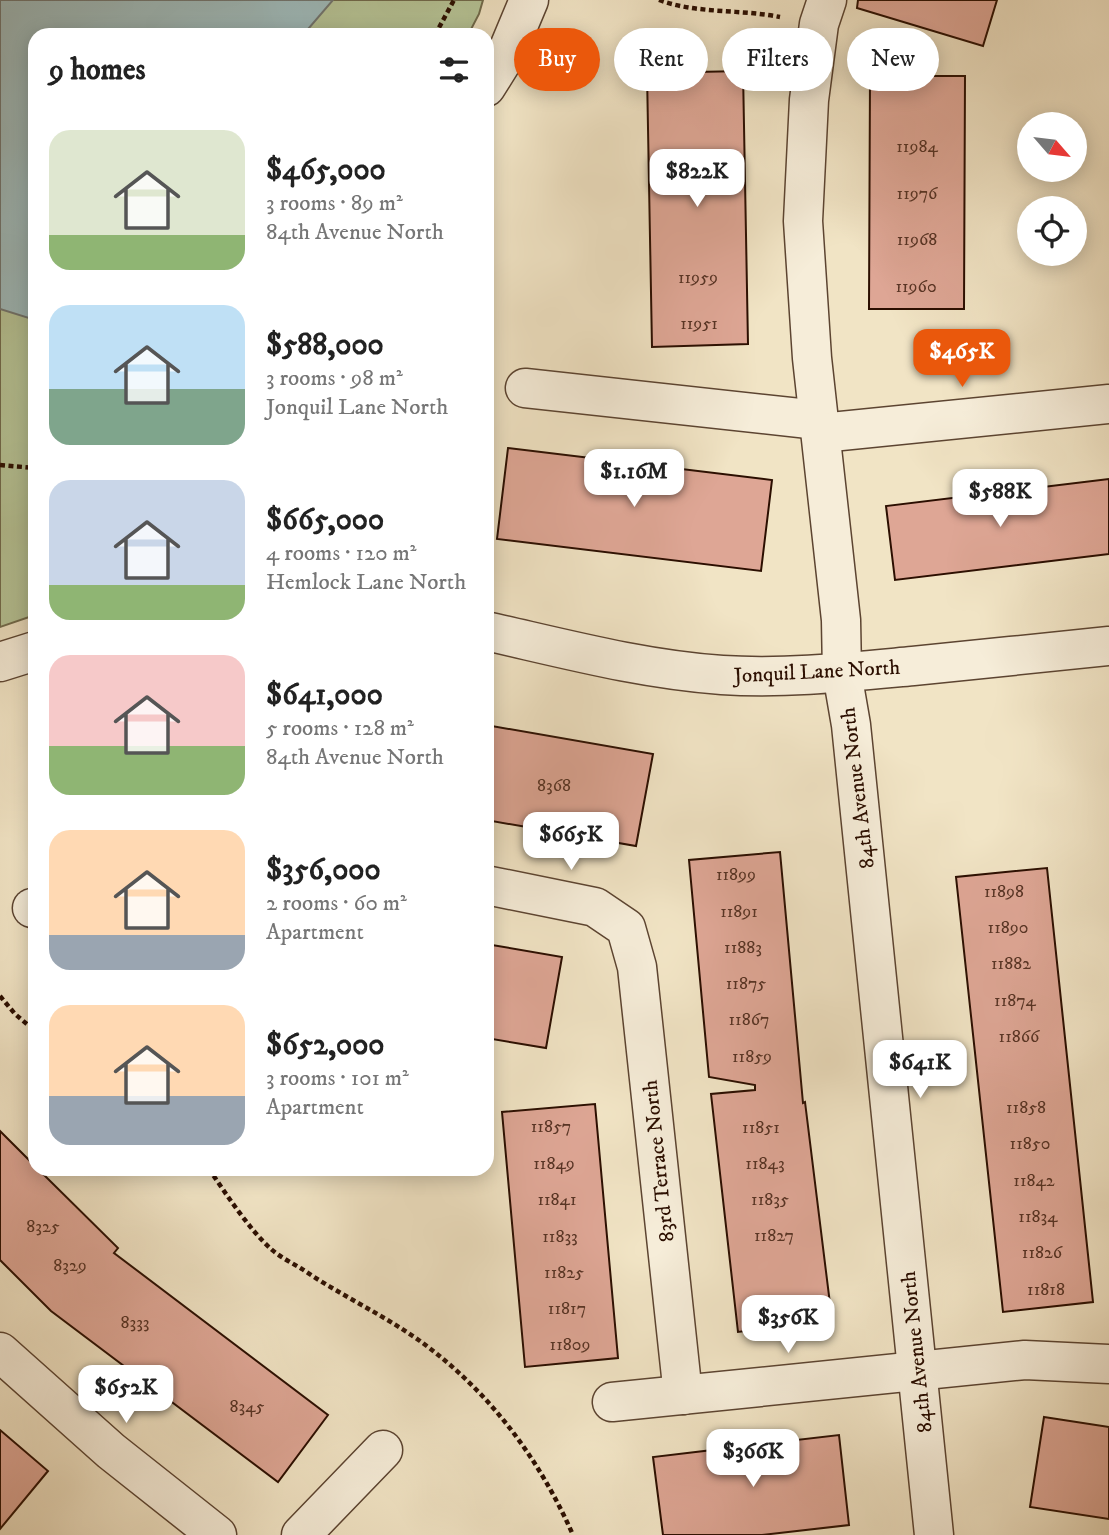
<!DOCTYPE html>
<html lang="en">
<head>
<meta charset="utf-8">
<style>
  body { margin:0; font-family:"IM FELL DW Pica",serif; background:#f2f2f2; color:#222; height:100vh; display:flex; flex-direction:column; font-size:26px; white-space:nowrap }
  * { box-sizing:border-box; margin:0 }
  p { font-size:23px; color:#767676 }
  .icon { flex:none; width:38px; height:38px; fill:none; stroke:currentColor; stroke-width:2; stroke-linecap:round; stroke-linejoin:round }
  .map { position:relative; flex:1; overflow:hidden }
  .drawer { position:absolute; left:28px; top:28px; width:466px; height:1148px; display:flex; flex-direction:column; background:#fff; border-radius:21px; box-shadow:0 4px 18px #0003 }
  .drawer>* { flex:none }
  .hud { position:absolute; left:514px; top:28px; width:488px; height:63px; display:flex; gap:14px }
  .needle { width:46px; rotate:118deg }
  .buttons { position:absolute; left:1017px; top:112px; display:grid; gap:14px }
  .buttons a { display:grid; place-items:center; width:70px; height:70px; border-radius:50%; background:#fff; box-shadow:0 4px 18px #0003; font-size:35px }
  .price { position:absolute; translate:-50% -60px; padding:0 16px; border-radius:14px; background:#fff; color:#222; font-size:23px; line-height:46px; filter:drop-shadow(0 2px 4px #0008) }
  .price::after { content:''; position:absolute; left:50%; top:42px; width:21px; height:16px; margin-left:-10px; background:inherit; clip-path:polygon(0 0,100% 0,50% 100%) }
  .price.current { background:#ea580c; color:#fff }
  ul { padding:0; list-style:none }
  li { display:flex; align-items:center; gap:21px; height:175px; padding:0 21px }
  li span { display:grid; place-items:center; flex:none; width:196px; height:140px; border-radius:21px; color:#555 }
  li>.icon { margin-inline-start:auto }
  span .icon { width:84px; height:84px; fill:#fffc; stroke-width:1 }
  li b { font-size:30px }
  h2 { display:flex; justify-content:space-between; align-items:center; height:84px; padding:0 21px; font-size:30px }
  .chip { padding:0 24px; border-radius:32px; background:#fff; box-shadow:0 4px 18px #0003; font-size:24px; line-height:63px }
  .chip.current { background:#ea580c; color:#fff }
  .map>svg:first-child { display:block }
  .green { fill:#b6c598; stroke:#706a4c; stroke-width:2 }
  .water { fill:#9ebcbe; stroke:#707672; stroke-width:2 }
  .building { fill:#dea695; stroke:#2b0e00; stroke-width:2 }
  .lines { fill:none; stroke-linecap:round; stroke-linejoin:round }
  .minor-casing { stroke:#5c4431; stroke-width:41 }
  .path { stroke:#2b0e00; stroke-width:4.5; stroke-dasharray:5 3.5; stroke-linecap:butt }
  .minor { stroke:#f6edd9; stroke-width:38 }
  .labels { text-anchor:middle; stroke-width:6; stroke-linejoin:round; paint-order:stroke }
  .number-label { font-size:18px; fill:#583425 }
  .street-label { font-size:21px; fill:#2b0e00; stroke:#f6edd9 }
</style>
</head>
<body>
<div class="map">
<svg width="1109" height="1535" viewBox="0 0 1109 1535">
  <rect width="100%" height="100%" fill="#f1e4c5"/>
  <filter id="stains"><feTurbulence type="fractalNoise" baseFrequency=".00286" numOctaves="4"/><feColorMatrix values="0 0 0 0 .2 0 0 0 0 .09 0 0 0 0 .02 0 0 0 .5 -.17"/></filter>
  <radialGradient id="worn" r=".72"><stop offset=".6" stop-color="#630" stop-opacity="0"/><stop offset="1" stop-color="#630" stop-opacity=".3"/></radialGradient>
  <path class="green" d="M0,0H483L479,14L468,35H35V615L0,627Z"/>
  <path class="water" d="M0,0H333L303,35H35V320L0,309Z"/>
  <g class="building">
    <path d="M858,0H997L983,46L857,8Z"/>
    <path d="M743,71L748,344L652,347L647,73Z"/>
    <path d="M870,76H965L964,309H869Z"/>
    <path d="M508,448L772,480L761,571L497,539Z"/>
    <path d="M1109,479V554L895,580L886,506Z"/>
    <path d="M486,725L653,754L636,846L486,820Z"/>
    <path d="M780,852L803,1103L805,1102L832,1320L738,1332L711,1094L755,1090V1085L709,1077L689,860Z"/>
    <path d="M1047,868L1093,1302L1003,1312L956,877Z"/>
    <path d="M486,944L562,957L546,1048L486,1038Z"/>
    <path d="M595,1104L618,1358L525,1367L502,1112Z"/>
    <path d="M0,1131L35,1166V1169H38L118,1248L114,1253L328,1415L278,1482L51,1311L0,1260Z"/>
    <path d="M1044,1417L1109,1427V1519L1030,1507Z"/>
    <path d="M0,1430L48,1471L0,1529Z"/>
    <path d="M839,1435L849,1525L762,1535H663L653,1457Z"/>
  </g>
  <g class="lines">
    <g class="minor-casing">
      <g id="minor">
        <path d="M827,0L819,24L809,100L803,221L812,358L841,620L842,673L851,725L934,1535"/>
        <path d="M486,87L506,55L529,0"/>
        <path d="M525,388L818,420"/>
        <path d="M821,433L1109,404"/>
        <path d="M486,631C566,649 640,669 722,675C786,679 849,672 913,666C978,659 1044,653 1109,646"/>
        <path d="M0,662L35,651"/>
        <path d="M486,885L595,907L626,928L637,967L683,1395"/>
        <path d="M32,908H35"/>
        <path d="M0,1352L111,1451L217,1535"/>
        <path d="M612,1402L1025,1360L1109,1364"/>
        <path d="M301,1535L383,1450"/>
      </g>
    </g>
    <g class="path">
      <path d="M659,0C697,14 740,9 780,17"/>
      <path d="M435,35L454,0"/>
      <path d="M0,465L35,468"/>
      <path d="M0,996L15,1014L35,1031"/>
      <path d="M209,1169C226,1194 249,1229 271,1249C280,1257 292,1263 302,1269C340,1295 382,1314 420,1341C489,1391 539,1458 573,1535"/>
    </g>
    <use href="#minor" class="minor"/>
  </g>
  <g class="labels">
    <g class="number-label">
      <text x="917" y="152">11984</text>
      <text x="917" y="199">11976</text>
      <text x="917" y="245">11968</text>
      <text x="698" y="283">11959</text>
      <text x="916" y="292">11960</text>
      <text x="699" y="329">11951</text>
      <text x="554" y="791">8368</text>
      <text x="736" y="880">11899</text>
      <text x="1004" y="897">11898</text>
      <text x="739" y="917">11891</text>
      <text x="1008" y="933">11890</text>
      <text x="743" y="953">11883</text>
      <text x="1011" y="969">11882</text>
      <text x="746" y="989">11875</text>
      <text x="1015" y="1006">11874</text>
      <text x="749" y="1025">11867</text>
      <text x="1019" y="1042">11866</text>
      <text x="752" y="1062">11859</text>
      <text x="1026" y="1113">11858</text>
      <text x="551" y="1132">11857</text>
      <text x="761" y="1133">11851</text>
      <text x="1030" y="1149">11850</text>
      <text x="554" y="1169">11849</text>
      <text x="765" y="1169">11843</text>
      <text x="1034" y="1186">11842</text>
      <text x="557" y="1205">11841</text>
      <text x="770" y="1205">11835</text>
      <text x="1038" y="1222">11834</text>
      <text x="43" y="1232">8325</text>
      <text x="774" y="1241">11827</text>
      <text x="560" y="1242">11833</text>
      <text x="1042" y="1258">11826</text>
      <text x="70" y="1271">8329</text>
      <text x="564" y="1278">11825</text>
      <text x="1046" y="1295">11818</text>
      <text x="567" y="1314">11817</text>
      <text x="135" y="1328">8333</text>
      <text x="570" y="1350">11809</text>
      <text x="247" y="1412">8345</text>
    </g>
    <g class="street-label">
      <text transform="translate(817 671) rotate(-3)" y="7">Jonquil Lane North</text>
      <text transform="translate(857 788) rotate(-97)" y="7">84th Avenue North</text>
      <text transform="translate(658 1161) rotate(-96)" y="7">83rd Terrace North</text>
      <text transform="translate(916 1352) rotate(-96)" y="7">84th Avenue North</text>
    </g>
  </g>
  <rect width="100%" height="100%" filter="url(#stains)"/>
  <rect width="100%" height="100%" fill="url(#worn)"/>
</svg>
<div class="buttons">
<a><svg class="needle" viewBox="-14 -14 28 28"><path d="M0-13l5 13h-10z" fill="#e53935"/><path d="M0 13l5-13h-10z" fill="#767676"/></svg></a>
<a><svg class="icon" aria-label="locate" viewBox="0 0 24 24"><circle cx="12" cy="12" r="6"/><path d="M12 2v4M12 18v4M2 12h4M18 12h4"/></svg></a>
</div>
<b class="price" style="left:697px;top:209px">$822K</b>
<b class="price current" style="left:962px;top:389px">$465K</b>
<b class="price" style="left:634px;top:509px">$1.16M</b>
<b class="price" style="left:1000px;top:529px">$588K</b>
<b class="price" style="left:571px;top:872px">$665K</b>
<b class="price" style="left:920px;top:1100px">$641K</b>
<b class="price" style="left:788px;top:1355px">$356K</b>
<b class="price" style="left:126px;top:1425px">$652K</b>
<b class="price" style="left:753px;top:1489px">$366K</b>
<div class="hud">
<a class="chip current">Buy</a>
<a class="chip">Rent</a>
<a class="chip">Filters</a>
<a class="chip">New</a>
</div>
<section class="drawer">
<h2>9 homes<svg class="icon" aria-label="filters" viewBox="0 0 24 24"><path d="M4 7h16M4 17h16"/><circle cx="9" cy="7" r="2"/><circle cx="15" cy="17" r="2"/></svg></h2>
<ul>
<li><span style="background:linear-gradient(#dfe7d0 75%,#8fb573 0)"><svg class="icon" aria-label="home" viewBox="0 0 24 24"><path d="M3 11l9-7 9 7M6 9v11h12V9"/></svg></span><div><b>$465,000</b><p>3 rooms · 89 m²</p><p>84th Avenue North</p></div></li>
<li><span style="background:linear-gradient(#bfe0f5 60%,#7fa58c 0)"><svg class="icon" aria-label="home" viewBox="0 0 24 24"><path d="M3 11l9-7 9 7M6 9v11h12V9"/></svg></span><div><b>$588,000</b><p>3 rooms · 98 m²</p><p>Jonquil Lane North</p></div></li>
<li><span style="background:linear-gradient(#c9d6e8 75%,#8fb573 0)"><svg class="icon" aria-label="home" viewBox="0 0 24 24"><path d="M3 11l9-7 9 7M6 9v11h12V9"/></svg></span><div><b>$665,000</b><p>4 rooms · 120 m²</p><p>Hemlock Lane North</p></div></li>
<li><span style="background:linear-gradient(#f6c9c9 65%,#8fb573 0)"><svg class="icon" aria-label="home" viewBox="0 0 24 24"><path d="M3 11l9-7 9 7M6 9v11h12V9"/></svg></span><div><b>$641,000</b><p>5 rooms · 128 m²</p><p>84th Avenue North</p></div></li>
<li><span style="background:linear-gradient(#ffd9b3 75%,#9aa5b1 0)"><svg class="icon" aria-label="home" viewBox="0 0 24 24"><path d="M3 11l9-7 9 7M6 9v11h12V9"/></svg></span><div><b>$356,000</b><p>2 rooms · 60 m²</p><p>Apartment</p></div></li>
<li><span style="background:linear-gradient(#ffd9b3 65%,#9aa5b1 0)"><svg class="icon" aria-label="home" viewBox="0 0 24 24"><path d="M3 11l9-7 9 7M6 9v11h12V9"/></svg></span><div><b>$652,000</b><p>3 rooms · 101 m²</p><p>Apartment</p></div></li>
</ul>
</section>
</div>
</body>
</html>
